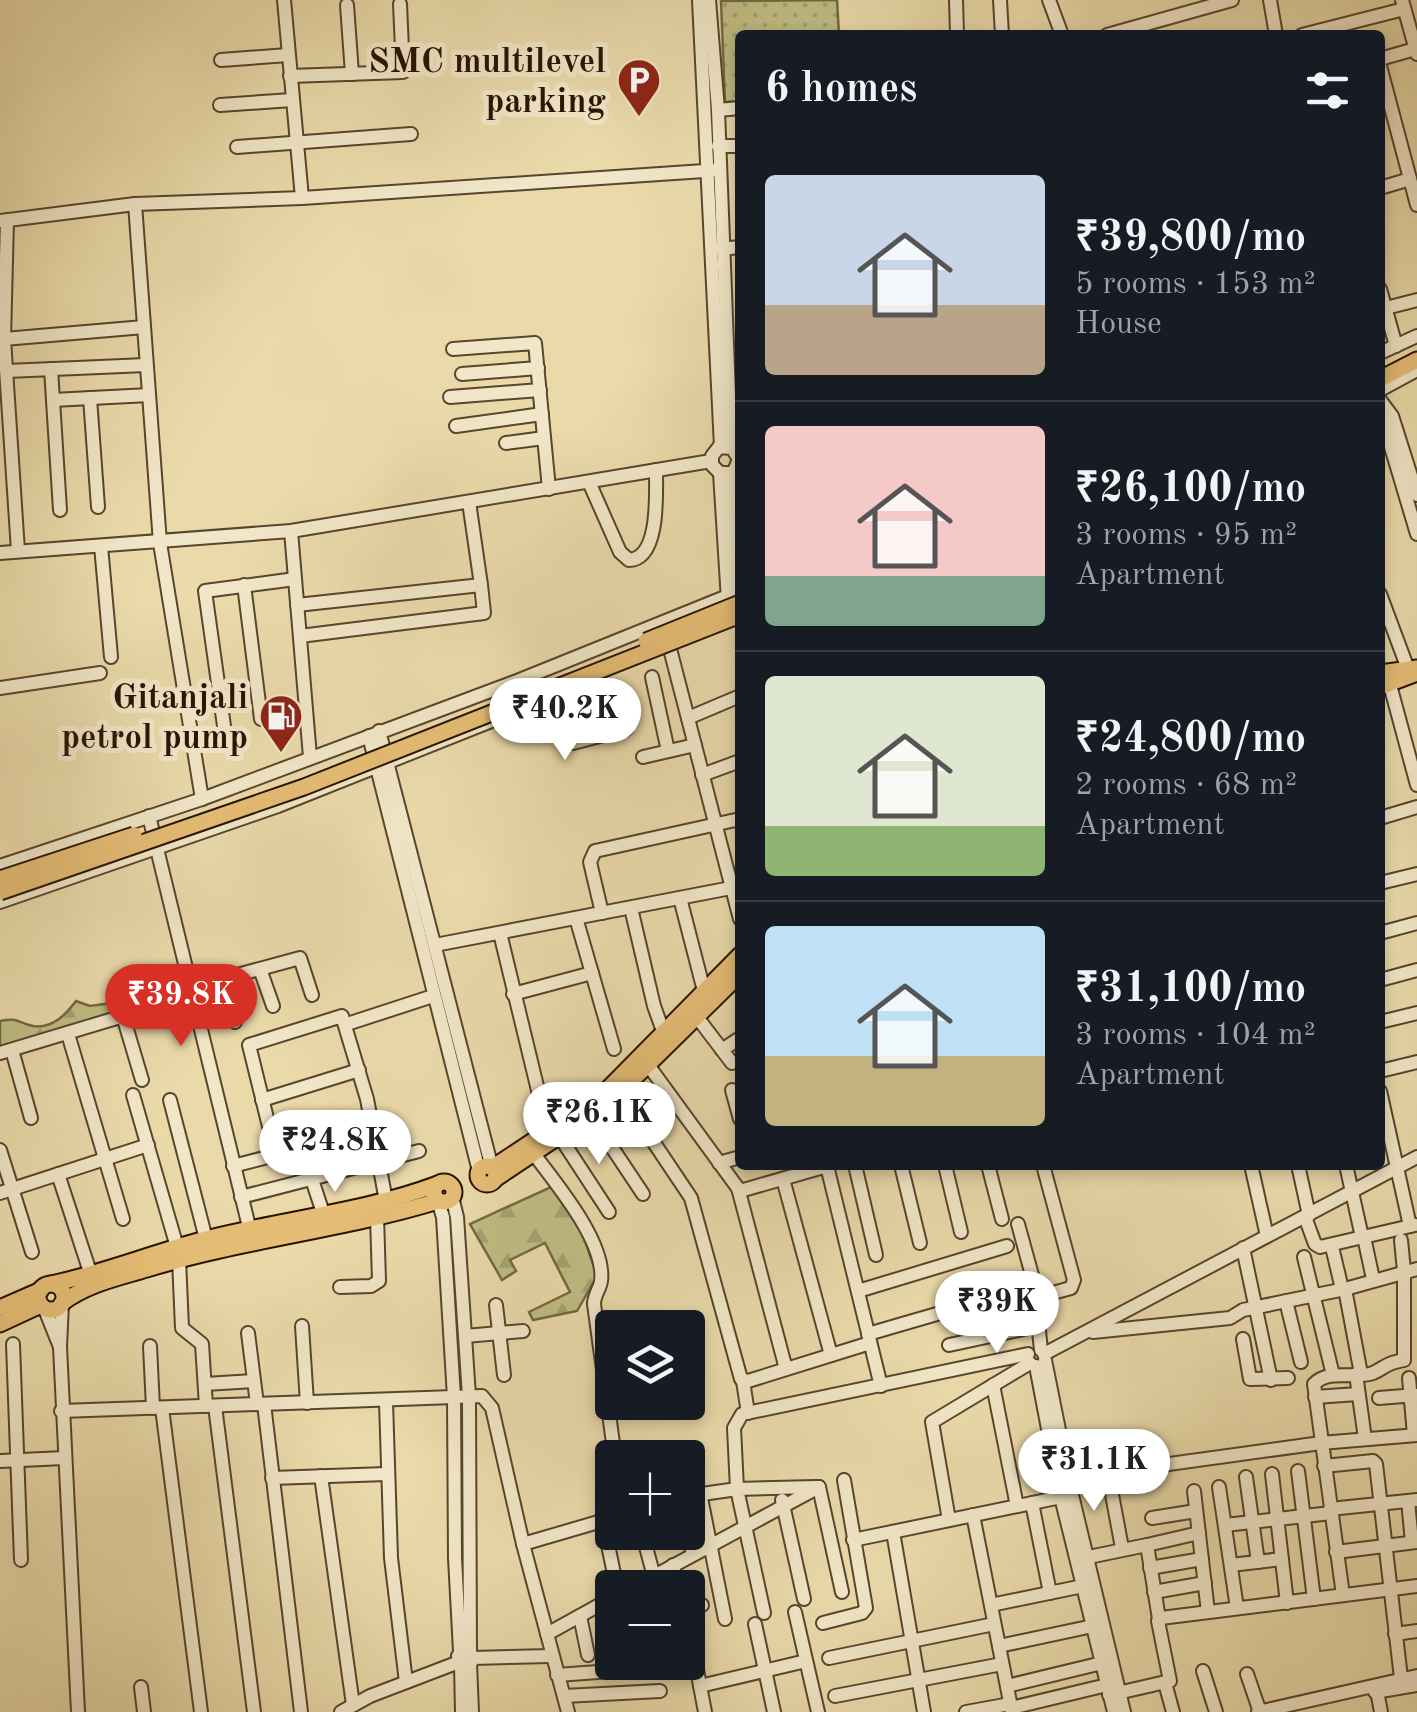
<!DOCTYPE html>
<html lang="en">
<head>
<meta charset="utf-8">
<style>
  body { margin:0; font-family:"Old Standard TT",serif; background:#20242c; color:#f1f3f6; height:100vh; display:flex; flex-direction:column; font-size:38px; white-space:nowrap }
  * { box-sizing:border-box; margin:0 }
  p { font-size:32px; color:#9ea1a6 }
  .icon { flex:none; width:55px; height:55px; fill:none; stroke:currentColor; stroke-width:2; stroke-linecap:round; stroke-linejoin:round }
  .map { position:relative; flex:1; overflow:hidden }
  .drawer { position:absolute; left:735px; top:30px; width:650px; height:1140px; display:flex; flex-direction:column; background:#171b24; border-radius:10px; box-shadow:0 5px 15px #0003 }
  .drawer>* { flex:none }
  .controls { position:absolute; left:595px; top:1310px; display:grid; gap:20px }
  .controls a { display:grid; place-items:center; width:110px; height:110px; border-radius:10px; background:#171b24; box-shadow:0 5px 15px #0003; font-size:50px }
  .price { position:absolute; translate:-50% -85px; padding:0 22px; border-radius:35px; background:#fff; color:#222; font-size:32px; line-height:65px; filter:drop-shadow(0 2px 5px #0008) }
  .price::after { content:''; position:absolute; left:50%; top:60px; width:30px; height:22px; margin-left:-15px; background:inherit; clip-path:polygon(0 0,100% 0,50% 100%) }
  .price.current { background:#d93025; color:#fff }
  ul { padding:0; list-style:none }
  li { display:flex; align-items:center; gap:30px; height:250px; padding:0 30px }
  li+li { border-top:2px solid #363941 }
  li span { display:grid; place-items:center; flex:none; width:280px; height:200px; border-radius:10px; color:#555 }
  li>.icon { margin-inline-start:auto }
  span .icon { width:120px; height:120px; fill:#fffc; stroke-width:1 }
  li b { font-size:42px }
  h2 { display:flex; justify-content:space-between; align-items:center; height:120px; padding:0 30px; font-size:42px }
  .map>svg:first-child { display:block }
  .forest { fill:url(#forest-firs); stroke:#746843; stroke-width:2.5 }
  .park { fill:url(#park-dots); stroke:#746843; stroke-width:2.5 }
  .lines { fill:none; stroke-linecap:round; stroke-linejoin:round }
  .minor-casing { stroke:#58452d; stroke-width:16 }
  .major-casing { stroke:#281303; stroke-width:19 }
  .minor { stroke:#f1e7c8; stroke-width:12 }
  .major { stroke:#e5bd75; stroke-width:15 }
  .major-bridge-casing { stroke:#281303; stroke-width:19; stroke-linecap:butt }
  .major-bridge { stroke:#e5bd75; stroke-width:15 }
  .labels { text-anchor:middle; stroke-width:10; stroke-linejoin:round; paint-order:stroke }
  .poi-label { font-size:35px; font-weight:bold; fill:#281303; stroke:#f1e7c8; text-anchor:end }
</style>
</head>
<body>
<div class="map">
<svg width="1417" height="1712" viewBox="0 0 1417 1712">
  <defs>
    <pattern id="forest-firs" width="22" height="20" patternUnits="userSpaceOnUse" patternTransform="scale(2.5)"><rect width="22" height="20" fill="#bfbd83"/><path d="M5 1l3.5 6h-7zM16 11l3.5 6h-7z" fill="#a4a270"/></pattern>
    <pattern id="park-dots" width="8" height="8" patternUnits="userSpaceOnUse" patternTransform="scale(2.5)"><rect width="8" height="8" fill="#bfbd83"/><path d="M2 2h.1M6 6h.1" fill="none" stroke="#a4a270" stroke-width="1.8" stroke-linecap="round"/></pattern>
  </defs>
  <rect width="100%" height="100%" fill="#eadaaa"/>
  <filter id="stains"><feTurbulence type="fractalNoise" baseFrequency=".002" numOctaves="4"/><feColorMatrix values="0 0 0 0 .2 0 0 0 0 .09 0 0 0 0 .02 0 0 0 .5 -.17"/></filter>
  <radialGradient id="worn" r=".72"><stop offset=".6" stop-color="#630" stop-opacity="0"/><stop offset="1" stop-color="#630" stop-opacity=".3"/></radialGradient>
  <g class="forest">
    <path d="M76,1001L90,1006L112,1003L113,1015L0,1049V1021C19,1017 17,1023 33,1026C53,1029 66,1014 76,1001Z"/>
    <path d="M551,1187L582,1232L597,1276L577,1311L533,1320L529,1312L570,1292L545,1243L510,1260L516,1271L502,1280L470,1224Z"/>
  </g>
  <path class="park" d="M837,0L839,35H740V101L725,102L721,1Z"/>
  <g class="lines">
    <g class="minor-casing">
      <g id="minor">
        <path d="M284,0L302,198"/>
        <path d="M699,0L721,447"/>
        <path d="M709,0L718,110L731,447"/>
        <path d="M956,0L957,35"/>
        <path d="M1000,0L1002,35"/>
        <path d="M1049,0L1062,35"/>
        <path d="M1270,0L1276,35"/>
        <path d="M1402,0L1417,54"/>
        <path d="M347,5L352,74"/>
        <path d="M1107,35L1232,0"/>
        <path d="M1302,35L1404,9"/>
        <path d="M1380,59L1415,49"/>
        <path d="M221,60L288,55"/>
        <path d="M1380,66L1417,205"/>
        <path d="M290,76L403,72L400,4"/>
        <path d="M220,105L292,100"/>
        <path d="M718,110L740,108"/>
        <path d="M718,146H740"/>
        <path d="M237,147L411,134"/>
        <path d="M1380,188L1410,179"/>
        <path d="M135,204L160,543L202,799"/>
        <path d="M0,221L135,204L302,198L719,170"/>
        <path d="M721,249L740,247"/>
        <path d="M1380,289L1396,346"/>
        <path d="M1386,308L1417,300"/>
        <path d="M4,339L7,220"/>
        <path d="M453,349L535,343L549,489"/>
        <path d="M1380,353L1417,336"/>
        <path d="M51,369L60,510"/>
        <path d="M7,371L146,365"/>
        <path d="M462,374L538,368"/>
        <path d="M1380,390L1417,370"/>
        <path d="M450,397L540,390"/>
        <path d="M90,398L98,507"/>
        <path d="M53,400L149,395"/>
        <path d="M1380,400L1392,416L1417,495"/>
        <path d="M1380,410L1417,534"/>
        <path d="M456,426L542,414"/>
        <path d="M506,443L544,438"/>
        <path d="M720,473L728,600"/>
        <path d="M731,473H720L712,465V456L719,447L732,448L739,459L731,479L739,597"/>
        <path d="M589,482L620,552L629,560C660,559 656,493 656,470"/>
        <path d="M291,531L310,757"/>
        <path d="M101,546L111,657"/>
        <path d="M18,551L4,339L144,327"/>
        <path d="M0,553L291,531L711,461"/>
        <path d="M244,585L261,719"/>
        <path d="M1380,594L1408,669"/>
        <path d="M297,605L481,585L469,502"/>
        <path d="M300,636L484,613L481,585"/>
        <path d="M670,649L740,919"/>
        <path d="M652,677L668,751"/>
        <path d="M1390,685L1417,785"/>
        <path d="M0,688L100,673"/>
        <path d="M557,695L573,743L626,729"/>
        <path d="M688,718L740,696"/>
        <path d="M379,731L492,1168"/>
        <path d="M225,733L205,591L295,579"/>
        <path d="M369,736L479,1171"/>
        <path d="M643,757L695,745"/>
        <path d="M702,775L740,761"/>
        <path d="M149,816L252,1239"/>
        <path d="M1380,818L1417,807"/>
        <path d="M0,866L202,799L517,681L740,591"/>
        <path d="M1380,883L1417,874"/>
        <path d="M680,898L704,991"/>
        <path d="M0,902L278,806L519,710"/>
        <path d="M631,908L654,1006L663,1031"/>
        <path d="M602,913L590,862L595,851L740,819"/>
        <path d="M576,918L614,1049"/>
        <path d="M500,933L550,1140"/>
        <path d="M1380,933L1417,923"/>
        <path d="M435,945L731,888"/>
        <path d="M260,969L273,1006"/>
        <path d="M1380,980L1417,970"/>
        <path d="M513,994L592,973"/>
        <path d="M191,1000L227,991"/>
        <path d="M123,1016L142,1080"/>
        <path d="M697,1017L732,1063"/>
        <path d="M235,1022L224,981L226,978L300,958L312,995"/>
        <path d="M1380,1022L1417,1013"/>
        <path d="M347,1024L433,996"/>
        <path d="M68,1034L123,1219"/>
        <path d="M12,1050L31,1118"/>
        <path d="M722,1050L740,1038"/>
        <path d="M0,1053L190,996"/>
        <path d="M648,1065L740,1191L827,1166L881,1386"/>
        <path d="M1380,1071L1417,1062"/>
        <path d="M732,1090L740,1119"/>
        <path d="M1380,1091L1410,1226"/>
        <path d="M620,1092L691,1198L741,1379L748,1381L870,1343"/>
        <path d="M133,1095L177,1247"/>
        <path d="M170,1100L206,1239"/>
        <path d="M262,1100L359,1070"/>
        <path d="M591,1116L643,1194"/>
        <path d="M560,1137L609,1212"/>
        <path d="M302,1149L324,1216"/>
        <path d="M0,1150L32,1252"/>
        <path d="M534,1154C556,1184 606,1242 601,1281C600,1289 594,1295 594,1304L615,1458"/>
        <path d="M276,1155L249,1045L342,1016L367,1099L386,1201"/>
        <path d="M719,1163L740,1157"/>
        <path d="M855,1165L876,1255"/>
        <path d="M901,1165L920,1243"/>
        <path d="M945,1165L961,1232"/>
        <path d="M988,1165L1002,1219"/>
        <path d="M1251,1165L1267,1236"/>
        <path d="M1298,1165L1309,1215"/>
        <path d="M1346,1165L1362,1237"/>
        <path d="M233,1166L373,1130"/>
        <path d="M58,1174L91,1275"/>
        <path d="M783,1179L831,1355"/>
        <path d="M738,1188L786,1369"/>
        <path d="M0,1193L148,1145"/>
        <path d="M241,1197L419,1151"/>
        <path d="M452,1197L457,1217L469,1396L470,1651"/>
        <path d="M438,1201L443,1217L454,1397L455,1558L460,1651"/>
        <path d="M1305,1217L1315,1244L1320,1247L1415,1225"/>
        <path d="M1018,1224L1038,1297"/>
        <path d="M1364,1237L1373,1279"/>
        <path d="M1243,1248L1271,1380"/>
        <path d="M1333,1251L1342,1289"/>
        <path d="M1304,1257L1333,1375"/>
        <path d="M179,1259L182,1328L202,1344L206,1406"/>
        <path d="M340,1287L371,1286L379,1281L377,1216"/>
        <path d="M1345,1289L1361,1374"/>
        <path d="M858,1291L1007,1246"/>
        <path d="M1286,1301L1301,1362"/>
        <path d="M496,1305L504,1375"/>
        <path d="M44,1307L60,1347L62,1303"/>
        <path d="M302,1326L307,1403"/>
        <path d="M1093,1332L1230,1318L1243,1310L1345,1289L1417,1269"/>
        <path d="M248,1333L257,1404"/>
        <path d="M868,1334L1016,1291"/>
        <path d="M465,1336L523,1331"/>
        <path d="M1243,1339L1250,1379L1288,1378"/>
        <path d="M13,1344L21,1560"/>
        <path d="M949,1345L1037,1326"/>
        <path d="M150,1346L153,1408"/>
        <path d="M60,1347L78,1712"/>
        <path d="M1041,1350L1036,1302L1038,1297L1071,1288L1074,1280L1043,1165"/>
        <path d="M1044,1354L1417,1157"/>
        <path d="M1045,1360L1072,1495L1124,1712"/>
        <path d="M1036,1366L1061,1497L1114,1712"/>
        <path d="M1356,1374L1365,1439"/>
        <path d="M1409,1378L1414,1435"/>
        <path d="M743,1381L748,1413"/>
        <path d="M205,1384L254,1381"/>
        <path d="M993,1385L1017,1506"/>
        <path d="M1315,1397L1358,1394"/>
        <path d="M1379,1398L1416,1395"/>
        <path d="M386,1402L391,1558L406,1682"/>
        <path d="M264,1404L301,1712"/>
        <path d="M215,1406L254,1712"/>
        <path d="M162,1408L201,1712"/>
        <path d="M61,1411L482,1396L492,1408L523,1544L568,1712"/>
        <path d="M0,1461L64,1458"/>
        <path d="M1324,1466L1373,1461L1376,1464L1401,1678"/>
        <path d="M1298,1471L1314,1599"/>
        <path d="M1108,1473L1122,1548"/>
        <path d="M1272,1474L1287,1603"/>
        <path d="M321,1476L353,1705"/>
        <path d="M1246,1477L1258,1562"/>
        <path d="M272,1478L386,1474"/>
        <path d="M1068,1478L1321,1443L1417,1435"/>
        <path d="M819,1487L842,1592"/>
        <path d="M1219,1487L1237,1608"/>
        <path d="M1194,1491L1208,1612"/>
        <path d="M700,1493L725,1619"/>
        <path d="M688,1496L737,1489L734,1428L742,1414L1028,1354"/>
        <path d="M782,1500L804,1599"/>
        <path d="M1408,1501L1412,1542"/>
        <path d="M1032,1503L1050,1593"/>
        <path d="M1330,1509L1417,1500"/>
        <path d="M973,1515L1012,1712"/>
        <path d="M1152,1518L1196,1511"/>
        <path d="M949,1520L932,1422L1030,1363"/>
        <path d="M603,1521L617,1588"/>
        <path d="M1225,1525L1331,1513"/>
        <path d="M642,1532L657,1588"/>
        <path d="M687,1532L693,1554"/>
        <path d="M893,1532L924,1712"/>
        <path d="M853,1540L1066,1496"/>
        <path d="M523,1544L612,1518"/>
        <path d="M1336,1552L1417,1542"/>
        <path d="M1079,1559L1147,1545"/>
        <path d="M673,1565L678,1588"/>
        <path d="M1231,1565L1282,1559"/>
        <path d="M1150,1568L1202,1559"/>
        <path d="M632,1588L819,1487"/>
        <path d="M1154,1592L1205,1583"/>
        <path d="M1343,1595L1314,1384C1330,1368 1353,1380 1373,1373C1386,1367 1384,1364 1404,1360V1271L1401,1240"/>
        <path d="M991,1605L1083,1586"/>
        <path d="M688,1609L702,1605"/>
        <path d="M795,1612L818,1712"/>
        <path d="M764,1613L737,1489L816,1487"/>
        <path d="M580,1616L588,1655"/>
        <path d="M1159,1619L1147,1545L1199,1533"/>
        <path d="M823,1623L862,1613L866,1608L844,1480"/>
        <path d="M755,1624L774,1712"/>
        <path d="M547,1634L612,1598"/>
        <path d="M1395,1634L1417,1631"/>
        <path d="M691,1638L705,1712"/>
        <path d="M999,1646L1093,1626"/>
        <path d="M472,1658L551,1656"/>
        <path d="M829,1658L994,1624"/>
        <path d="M470,1663L472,1712"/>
        <path d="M461,1664L472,1661L470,1651L462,1650L458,1656L461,1664L462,1712"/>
        <path d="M1203,1671L1216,1712"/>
        <path d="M1247,1674L1260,1712"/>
        <path d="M557,1675L653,1668"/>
        <path d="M1165,1683L1173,1712"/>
        <path d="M700,1686L806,1661"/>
        <path d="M1007,1686L1102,1663"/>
        <path d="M141,1687L144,1712"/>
        <path d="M1377,1691L1381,1712"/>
        <path d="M1375,1692L1417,1685"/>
        <path d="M1109,1695L1170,1681L1158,1621L1161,1618L1417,1586"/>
        <path d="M564,1696L660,1691"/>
        <path d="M835,1696L1002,1664"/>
        <path d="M1011,1708L1107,1685"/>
        <path d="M341,1712L370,1696L459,1662"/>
        <path d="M966,1712L1010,1704"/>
        <path d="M1258,1712L1417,1676"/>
      </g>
    </g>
    <g class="major-casing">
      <g id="major">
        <path d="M1380,379L1417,360"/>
        <path d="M1380,673L1417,668"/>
        <path d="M1380,687L1417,673"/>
        <circle cx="487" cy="1175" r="9"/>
        <path d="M492,1168L602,1095L740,955"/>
        <path d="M495,1179L609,1103L740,974"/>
        <circle cx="444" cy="1192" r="10"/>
        <path d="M51,1284C104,1273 154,1252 206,1239C284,1219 363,1212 438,1184"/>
        <circle cx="51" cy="1297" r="13"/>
        <path d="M62,1303C87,1284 117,1278 147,1269C242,1240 343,1230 438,1201"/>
        <path d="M0,1308L41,1290"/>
        <path d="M0,1324L41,1305"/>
      </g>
    </g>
    <use href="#minor" class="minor"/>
    <use href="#major" class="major"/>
    <g class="major-bridge-casing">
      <g id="major-bridge">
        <path d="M646,641L740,603"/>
        <path d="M0,879L134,835"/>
        <path d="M0,892L304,787L740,615"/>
      </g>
    </g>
    <use href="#major-bridge" class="major-bridge"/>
  </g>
  <defs>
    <g id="parking-pin" transform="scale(2.25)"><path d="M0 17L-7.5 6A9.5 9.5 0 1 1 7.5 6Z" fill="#8f2418" stroke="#f1e7c8"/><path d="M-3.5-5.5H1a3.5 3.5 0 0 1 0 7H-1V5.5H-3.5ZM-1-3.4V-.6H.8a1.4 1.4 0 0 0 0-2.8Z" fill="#fff"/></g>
    <g id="fuel-pin" transform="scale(2.25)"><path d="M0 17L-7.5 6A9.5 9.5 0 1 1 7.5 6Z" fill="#8f2418" stroke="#f1e7c8"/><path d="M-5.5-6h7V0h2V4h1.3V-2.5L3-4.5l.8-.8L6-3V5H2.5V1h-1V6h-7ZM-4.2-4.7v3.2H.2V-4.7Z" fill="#fff"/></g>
  </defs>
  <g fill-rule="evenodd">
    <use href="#parking-pin" x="639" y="80"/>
    <use href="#fuel-pin" x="281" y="716"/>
  </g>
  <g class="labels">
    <g class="poi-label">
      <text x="606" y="72">SMC multilevel<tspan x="606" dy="40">parking</tspan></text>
      <text x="248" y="708">Gitanjali<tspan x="248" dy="40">petrol pump</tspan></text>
    </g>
  </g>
  <rect width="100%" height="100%" filter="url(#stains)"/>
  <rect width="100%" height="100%" fill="url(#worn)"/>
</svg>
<div class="controls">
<a><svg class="icon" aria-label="layers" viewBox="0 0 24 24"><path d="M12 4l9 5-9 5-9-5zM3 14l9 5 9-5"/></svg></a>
<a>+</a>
<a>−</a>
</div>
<b class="price" style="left:565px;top:763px">₹40.2K</b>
<b class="price current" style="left:181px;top:1049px">₹39.8K</b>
<b class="price" style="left:599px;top:1167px">₹26.1K</b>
<b class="price" style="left:335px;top:1195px">₹24.8K</b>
<b class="price" style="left:997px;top:1356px">₹39K</b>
<b class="price" style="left:1094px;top:1514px">₹31.1K</b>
<section class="drawer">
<h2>6 homes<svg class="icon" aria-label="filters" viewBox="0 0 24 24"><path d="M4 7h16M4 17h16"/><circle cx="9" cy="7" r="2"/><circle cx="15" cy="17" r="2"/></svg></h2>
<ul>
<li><span style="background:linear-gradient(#c9d6e8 65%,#b9a48a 0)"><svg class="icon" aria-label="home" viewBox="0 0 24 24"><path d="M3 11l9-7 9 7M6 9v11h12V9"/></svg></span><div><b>₹39,800/mo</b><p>5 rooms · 153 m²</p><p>House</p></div></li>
<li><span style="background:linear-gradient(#f6c9c9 75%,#7fa58c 0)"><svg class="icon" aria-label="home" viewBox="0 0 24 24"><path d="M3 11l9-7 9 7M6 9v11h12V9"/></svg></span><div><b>₹26,100/mo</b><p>3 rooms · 95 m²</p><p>Apartment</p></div></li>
<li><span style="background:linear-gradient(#dfe7d0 75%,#8fb573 0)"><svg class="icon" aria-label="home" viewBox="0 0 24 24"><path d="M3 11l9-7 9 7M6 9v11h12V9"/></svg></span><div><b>₹24,800/mo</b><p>2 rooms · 68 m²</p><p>Apartment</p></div></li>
<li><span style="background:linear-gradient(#bfe0f5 65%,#c2b280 0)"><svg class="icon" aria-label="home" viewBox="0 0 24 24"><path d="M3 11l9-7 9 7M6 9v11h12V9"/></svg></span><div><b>₹31,100/mo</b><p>3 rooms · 104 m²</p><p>Apartment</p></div></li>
</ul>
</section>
</div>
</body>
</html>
